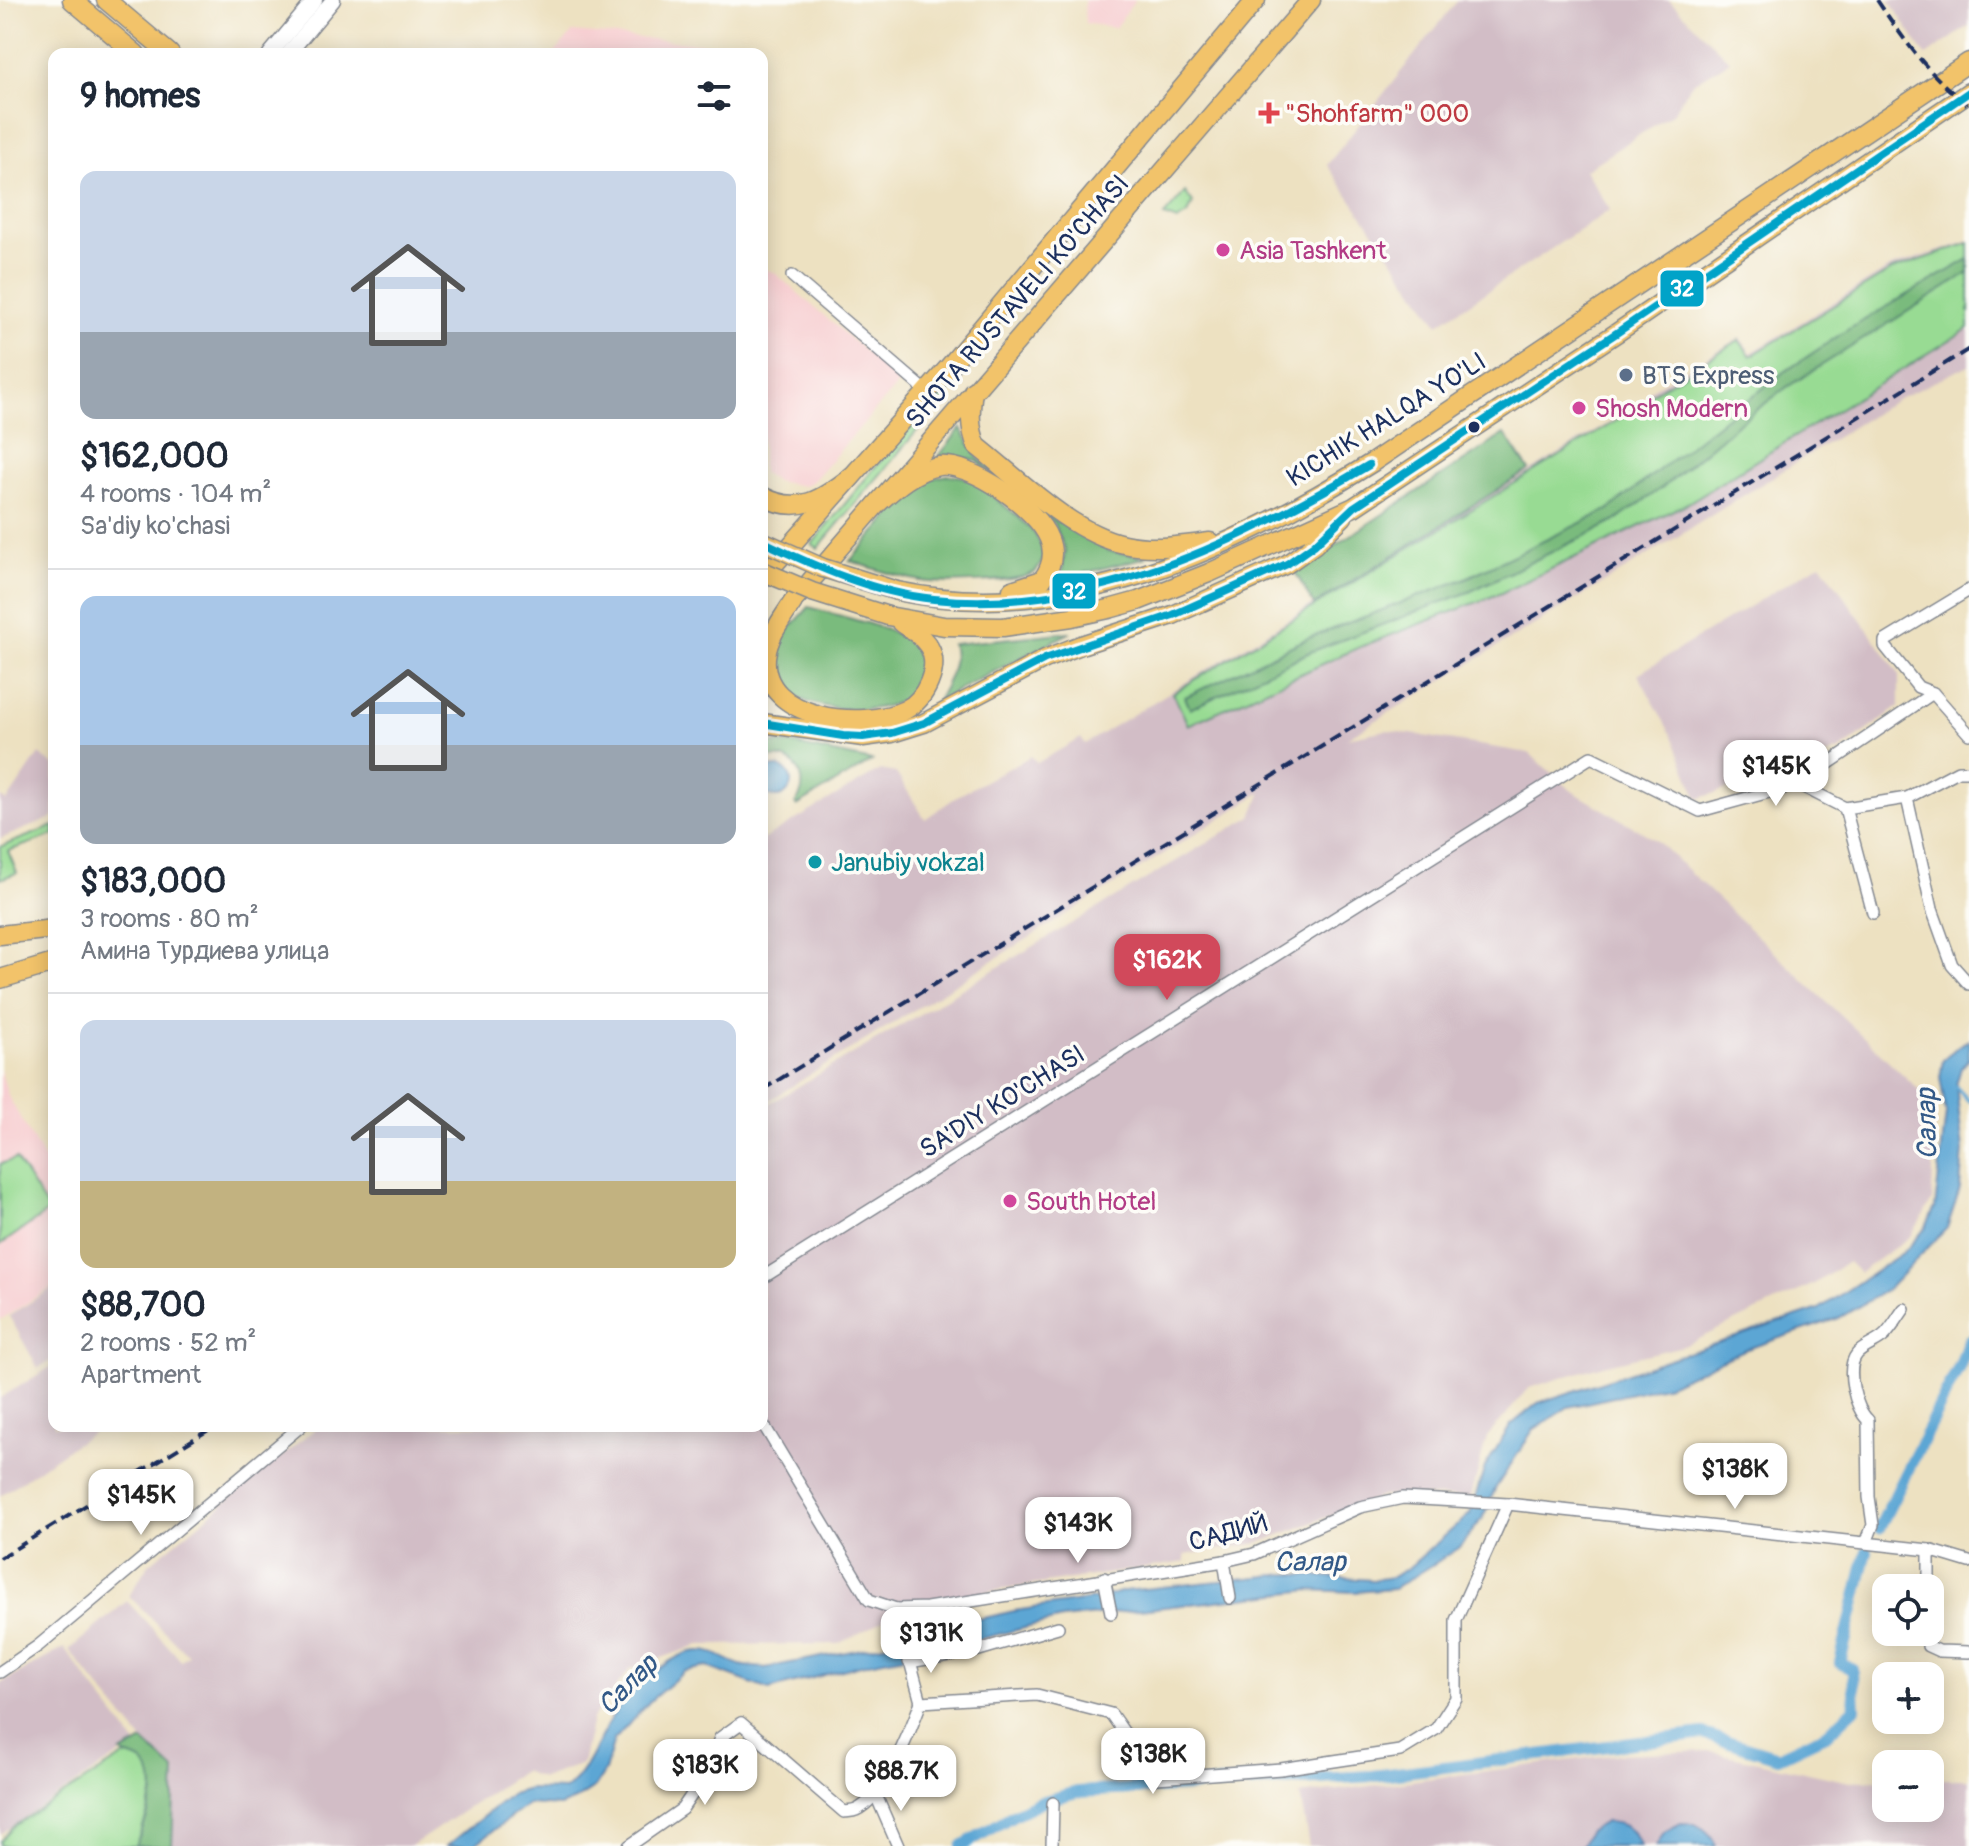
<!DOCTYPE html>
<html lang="en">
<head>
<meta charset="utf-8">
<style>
  body { margin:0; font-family:Pangolin,sans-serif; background:#f2f2f3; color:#1f2937; height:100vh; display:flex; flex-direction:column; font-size:30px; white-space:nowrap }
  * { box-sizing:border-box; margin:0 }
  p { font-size:26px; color:#747a83 }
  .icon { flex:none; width:44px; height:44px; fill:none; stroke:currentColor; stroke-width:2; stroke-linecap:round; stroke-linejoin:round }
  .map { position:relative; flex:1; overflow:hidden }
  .details { position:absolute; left:48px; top:48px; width:720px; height:1384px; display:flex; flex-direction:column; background:#fff; border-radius:16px; box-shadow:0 4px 20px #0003 }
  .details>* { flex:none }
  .tools { position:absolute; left:1872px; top:1574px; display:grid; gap:16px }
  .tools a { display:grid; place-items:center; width:72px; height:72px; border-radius:16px; background:#fff; box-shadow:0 4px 20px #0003; font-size:40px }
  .price { position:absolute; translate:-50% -68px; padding:0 18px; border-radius:16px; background:#fff; color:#222; font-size:26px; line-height:52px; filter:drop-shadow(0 2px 4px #0008) }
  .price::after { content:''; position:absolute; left:50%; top:48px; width:24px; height:18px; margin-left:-12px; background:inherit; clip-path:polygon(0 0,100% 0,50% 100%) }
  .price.on { background:#d1495b; color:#fff }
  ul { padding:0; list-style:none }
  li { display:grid; align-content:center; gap:16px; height:424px; padding:0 32px }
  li+li { border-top:2px solid #e0e1e3 }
  li span { display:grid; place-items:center; height:248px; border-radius:16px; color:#555 }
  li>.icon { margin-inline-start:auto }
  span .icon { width:144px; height:144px; fill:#fffc; stroke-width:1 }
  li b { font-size:34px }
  h2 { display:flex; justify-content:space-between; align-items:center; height:96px; padding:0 32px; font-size:34px }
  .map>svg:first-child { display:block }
  .built { fill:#f7cfd2 }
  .industrial { fill:#d2bdc6 }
  .green { fill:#98db93; stroke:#5a8578; stroke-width:2 }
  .forest { fill:#7abb7d; stroke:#4a756e; stroke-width:2 }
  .water { fill:#5ca6d4; stroke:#3c6a99; stroke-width:2 }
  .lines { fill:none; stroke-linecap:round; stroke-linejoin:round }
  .stream { stroke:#5ca6d4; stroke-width:4 }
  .canal { stroke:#5ca6d4; stroke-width:12 }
  .minor-casing { stroke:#848890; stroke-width:14 }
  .tertiary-casing { stroke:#848890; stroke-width:17 }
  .primary-casing { stroke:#848890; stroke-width:21 }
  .trunk-casing { stroke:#848890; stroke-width:21 }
  .minor { stroke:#fff; stroke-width:11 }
  .tertiary { stroke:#fff; stroke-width:14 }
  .primary { stroke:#f2c36a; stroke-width:18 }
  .trunk { stroke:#f2c36a; stroke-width:18 }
  .rail { stroke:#1b2f5e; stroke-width:4; stroke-dasharray:12 6; stroke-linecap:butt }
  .trunk-bridge-casing { stroke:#848890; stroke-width:21; stroke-linecap:butt }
  .trunk-bridge { stroke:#f2c36a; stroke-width:18 }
  .bus-1-casing { stroke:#fdfcf7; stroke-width:14 }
  .bus-1 { stroke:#01a3c8; stroke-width:8 }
  .health-dot { fill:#e0444e; stroke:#fdfcf7; stroke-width:3 }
  .hotel-dot { fill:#d1479c; stroke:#fdfcf7; stroke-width:3 }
  .service-dot { fill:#5c6f8a; stroke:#fdfcf7; stroke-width:3 }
  .bus-dot { fill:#1b2f5e; stroke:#fdfcf7; stroke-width:3 }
  .culture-dot { fill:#0f9aa8; stroke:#fdfcf7; stroke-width:3 }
  .labels { text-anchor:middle; stroke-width:7; stroke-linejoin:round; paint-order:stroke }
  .health-label { font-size:26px; fill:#be3a42; stroke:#fdfcf7; text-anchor:start }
  .hotel-label { font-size:26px; fill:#b23c85; stroke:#fdfcf7; text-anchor:start }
  .street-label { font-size:26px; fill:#1b2f5e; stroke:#fdfcf7 }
  .service-label { font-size:26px; fill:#4e5e75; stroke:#fdfcf7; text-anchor:start }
  .culture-label { font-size:26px; fill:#0d838f; stroke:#fdfcf7; text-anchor:start }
  .water-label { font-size:28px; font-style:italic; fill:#325987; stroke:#fdfcf7 }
  .line-badge { stroke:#fdfcf7; stroke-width:3 }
  .badge-label { font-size:22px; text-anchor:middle; font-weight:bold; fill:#fff }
</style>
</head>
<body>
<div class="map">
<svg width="1969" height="1846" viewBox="0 0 1969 1846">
  <rect width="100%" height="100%" fill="#fdfcf7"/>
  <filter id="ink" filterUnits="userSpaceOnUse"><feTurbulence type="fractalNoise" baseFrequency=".0125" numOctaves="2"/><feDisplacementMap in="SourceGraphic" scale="16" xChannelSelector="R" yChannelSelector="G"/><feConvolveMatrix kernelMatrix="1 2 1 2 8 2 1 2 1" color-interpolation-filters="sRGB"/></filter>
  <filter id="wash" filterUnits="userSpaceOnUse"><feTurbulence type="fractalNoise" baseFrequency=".006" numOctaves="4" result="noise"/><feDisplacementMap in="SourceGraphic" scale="32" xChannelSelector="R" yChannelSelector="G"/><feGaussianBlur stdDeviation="1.8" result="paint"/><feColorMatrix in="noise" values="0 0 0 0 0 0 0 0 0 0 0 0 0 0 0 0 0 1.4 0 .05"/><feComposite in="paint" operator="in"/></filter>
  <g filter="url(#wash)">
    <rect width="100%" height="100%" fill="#ede1c1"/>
    <g class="built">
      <path d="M1084,0H1135L1115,28L1085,23Z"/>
      <path d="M573,32L728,46L727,54H554Z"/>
      <path d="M762,268L775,273L900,382L813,481L804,486L774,481L762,472Z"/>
      <path d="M0,1069L9,1098L54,1176V1286L0,1320Z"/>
    </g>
    <g class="industrial">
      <path d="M1458,0H1669L1730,61L1691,84L1673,113L1585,170L1610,210L1438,324L1327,165Z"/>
      <path d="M1889,0H1969V26L1926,56Z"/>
      <path d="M1969,241V365L1896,400L1613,577L1347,738L1386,730L1529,753L1572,791L1656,840L1935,1105L1932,1201L1911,1236L1859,1273L1848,1262L1814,1284L1683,1346L1603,1365L1529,1388L1487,1437L1471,1497L1382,1496L1259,1543L1185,1555V1562L919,1602L838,1644L699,1645L630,1669L592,1719L582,1764L542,1778L523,1771L411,1846H172L175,1771L143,1741L69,1650L127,1601L181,1660L188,1655L129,1596L148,1565L319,1426H762V1108L1252,816L1262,792L762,1105V840L880,770L896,773L925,819L959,795L1031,756L1037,763L1081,738L1085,744L1648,399L1650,390L1740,338L1751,353L1891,267Z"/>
      <path d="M1821,563L1899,674V707L1840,750L1698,799L1672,736L1638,674Z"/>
      <path d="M39,754L54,765V817L0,839V797L7,801Z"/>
      <path d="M54,1287V1359L38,1368L9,1316Z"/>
      <path d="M54,1365V1426H97L94,1431L0,1496V1398Z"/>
      <path d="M64,1648L136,1744L0,1834V1684Z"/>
      <path d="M1708,1751L1845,1781L1886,1780V1808H1930V1779H1969V1846H1309L1300,1795L1619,1754Z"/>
    </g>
    <g class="green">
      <path d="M1185,192L1193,203L1188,214L1177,221L1164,216Z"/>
      <path d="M1969,243V328L1688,503L1501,593L1360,647L1188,725L1173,693L1650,400L1651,394L1739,340L1751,356L1892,270Z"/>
      <path d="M951,383L955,386L818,548L812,544L876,466Z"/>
      <path d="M54,826V835L8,851L17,873L0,879V847Z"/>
      <path d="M16,1159L49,1211L0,1245V1164Z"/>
      <path d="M124,1756C174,1756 146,1821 135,1846H0V1841L12,1827Z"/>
    </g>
    <g class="forest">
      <path d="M1969,259V273L1787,387L1735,426L1663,487L1614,522L1469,592L1310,652L1190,709L1185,697L1306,639L1464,579L1608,510L1780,375L1847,330Z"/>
      <path d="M961,428L978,458L1055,520L1109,551L1147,557L1061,579L1065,551L1054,524L977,461L951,455L938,457Z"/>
      <path d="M1505,434L1529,470L1314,605L1295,572Z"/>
      <path d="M948,475C956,476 965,476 972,480C983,484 992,496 1001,503C1017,516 1060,546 1036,571C1024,583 940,584 921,581C897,577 873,568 850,561L916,486L928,479Z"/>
      <path d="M809,607C835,615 893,627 913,644C921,651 924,661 923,672C919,720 824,714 795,696C784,689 779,676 778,664C777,656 777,647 781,640C788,628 800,618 809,607Z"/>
      <path d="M1071,632L937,701C947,684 958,664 952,644Z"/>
      <path d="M762,743L792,744L872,761L797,806L795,804C815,779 791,747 762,761Z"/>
      <path d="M143,1741L175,1771L172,1846H135C145,1823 165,1783 143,1763C136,1757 128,1757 121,1753Z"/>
    </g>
    <g class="water">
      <circle cx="776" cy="782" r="15"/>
      <path d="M1969,1040V1059L1961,1068L1956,1085L1963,1150L1960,1189L1947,1228L1888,1289L1839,1318L1744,1350L1668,1385L1568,1407L1533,1430L1495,1489L1483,1518L1459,1548L1394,1589L1354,1592L1310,1590L1062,1619L925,1652L868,1663L769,1690L707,1667L685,1671L650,1701L614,1740L605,1771L595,1787L575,1800L560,1806L528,1804L473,1846H447L511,1794L530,1789L565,1790C589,1770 596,1743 612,1717C626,1695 671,1651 699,1651C716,1651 725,1660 740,1665C748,1667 757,1667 765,1668L908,1640L911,1635L1014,1611L1100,1598L1124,1591L1286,1574L1373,1580L1392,1577L1407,1569L1470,1514L1485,1467L1511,1425L1538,1403L1819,1309L1904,1252L1925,1229L1935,1208L1946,1113L1940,1077L1943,1060L1958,1046Z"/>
      <path d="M1605,1822C1622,1822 1635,1829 1640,1846H1581L1588,1832Z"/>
      <path d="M1681,1823C1698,1823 1710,1829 1716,1846H1656L1664,1832Z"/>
    </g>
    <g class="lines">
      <path class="stream" d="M1955,1086L1969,1101"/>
      <g class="canal">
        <path d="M1879,1528L1960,1365L1969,1340"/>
        <path d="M962,1846L1015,1814L1040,1802L1077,1792L1373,1776L1703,1734L1778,1757L1827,1734L1855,1708L1853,1670L1840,1663L1867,1551"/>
      </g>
    </g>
  </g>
  <g filter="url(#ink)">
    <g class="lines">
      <g class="minor-casing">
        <g id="minor">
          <path d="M792,276L927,392"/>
          <path d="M1969,590L1885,641V646L1918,687L1933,693L1969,734"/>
          <path d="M1798,784L1933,693"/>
          <path d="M1907,798L1932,909L1952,965L1969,984"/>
          <path d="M1845,808L1873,913"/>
          <path d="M762,1278L1591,757L1700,811L1798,784L1845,808L1907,798L1958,771H1969"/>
          <path d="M762,1422L869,1600L896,1609L927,1608L1224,1561L1254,1554L1360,1507L1403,1498L1508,1504L1929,1550L1969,1562"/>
          <path d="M1866,1543L1873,1525L1869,1497L1868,1420C1855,1409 1845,1368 1857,1354C1864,1346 1877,1343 1885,1335C1892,1328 1898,1317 1904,1309"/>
          <path d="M1224,1561L1230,1598"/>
          <path d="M1104,1578L1111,1613"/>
          <path d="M1929,1588V1550"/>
          <path d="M896,1609L921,1702"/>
          <path d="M1929,1632L1928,1646L1939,1651L1969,1652"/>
          <path d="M909,1662L979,1650L1058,1627"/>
          <path d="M0,1672L38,1646L301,1426"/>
          <path d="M875,1793L898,1846"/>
          <path d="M629,1846L682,1809L708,1771L720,1738L741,1723L844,1812C848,1811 852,1812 856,1810C884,1798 911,1729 921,1702L1037,1695L1111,1714L1156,1778L1281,1769L1400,1751L1436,1729L1456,1698V1620L1508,1504"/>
          <path d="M1052,1846L1053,1803"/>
        </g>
      </g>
      <g class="tertiary-casing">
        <g id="tertiary">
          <path d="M270,54L315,0"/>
          <path d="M288,54L333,0"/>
        </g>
      </g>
      <g class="primary-casing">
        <g id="primary">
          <path d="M762,578L948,368L1256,0"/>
          <path d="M796,598L1311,0"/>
          <path d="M0,935L54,929"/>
          <path d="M0,979L54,963"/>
        </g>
      </g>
      <g class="trunk-casing">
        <g id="trunk">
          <path d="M72,0L136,54"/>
          <path d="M106,0L170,54"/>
          <path d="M973,391C970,411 969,427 977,446C1019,479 1071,533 1124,544C1152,550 1182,546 1210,542"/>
          <path d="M762,496C798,516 823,499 852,476"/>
          <path d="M876,505C893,490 916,469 939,466C971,462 1038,509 1049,539C1055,554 1052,567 1042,580L1012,590"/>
          <path d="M897,591C1067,627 1233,550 1373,462L1969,62"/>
          <path d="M793,602C782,619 768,637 766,657C761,720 863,730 905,710C925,700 941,668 929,647C922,636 912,630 901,623"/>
          <path d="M888,616L944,626L1003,627L1072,617L1109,609L1138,601L1209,573L1354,507L1618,332L1969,92"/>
          <path d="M762,723L863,737L892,733L924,723L1045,659L1081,645L1173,615L1287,564L1314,545L1343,517"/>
        </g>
      </g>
      <use href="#minor" class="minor"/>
      <use href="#tertiary" class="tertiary"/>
      <use href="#primary" class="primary"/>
      <use href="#trunk" class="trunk"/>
      <g class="rail">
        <path d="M1877,0C1903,39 1931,78 1969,106"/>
        <path d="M762,1090L1969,349"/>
        <path d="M0,1558L215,1426"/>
      </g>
      <g class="trunk-bridge-casing">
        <g id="trunk-bridge">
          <path d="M762,541L823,568L897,591"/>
          <path d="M762,571L812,592L888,616"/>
        </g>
      </g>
      <use href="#trunk-bridge" class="trunk-bridge"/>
      <g class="bus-1-casing">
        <g id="bus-1">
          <path d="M762,541C816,567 874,593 934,599C1092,615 1238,543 1369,465"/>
          <path d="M762,723L843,736L863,737L892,733L924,723L1045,659L1173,615L1287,564L1314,545L1354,507L1618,332L1969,92"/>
        </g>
      </g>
      <use href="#bus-1" class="bus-1"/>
    </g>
  </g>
  <path class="health-dot" d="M1265 101h8v8h8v8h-8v8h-8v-8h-8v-8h8z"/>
  <g class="hotel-dot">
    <circle cx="1223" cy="250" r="8"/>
    <circle cx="1579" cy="408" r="8"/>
    <circle cx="1010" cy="1201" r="8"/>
  </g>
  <circle class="service-dot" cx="1626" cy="375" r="8"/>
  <circle class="bus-dot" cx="1474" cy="427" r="7"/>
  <circle class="culture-dot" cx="815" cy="862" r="8"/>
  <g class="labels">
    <g class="health-label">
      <text x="1285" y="122">"Shohfarm" OOO</text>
    </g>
    <g class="hotel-label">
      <text x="1239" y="259">Asia Tashkent</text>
      <text x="1595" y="417">Shosh Modern</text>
      <text x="1026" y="1210">South Hotel</text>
    </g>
    <g class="street-label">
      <text transform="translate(1017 301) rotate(-49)" y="9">SHOTA RUSTAVELI KO'CHASI</text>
      <text transform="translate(1386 419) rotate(-32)" y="9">KICHIK HALQA YO'LI</text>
      <text transform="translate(1002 1101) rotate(-32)" y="9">SA'DIY KO'CHASI</text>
      <text transform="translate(1228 1532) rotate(-15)" y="9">САДИЙ</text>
    </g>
    <g class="service-label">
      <text x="1642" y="384">BTS Express</text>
    </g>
    <g class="culture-label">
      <text x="831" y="871">Janubiy vokzal</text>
    </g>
    <g class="water-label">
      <text transform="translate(1926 1124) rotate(-91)" y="10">Салар</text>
      <text x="1310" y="1571">Салар</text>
      <text transform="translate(627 1684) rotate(-45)" y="10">Салар</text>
    </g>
  </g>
  <g class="line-badge">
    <rect x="1659" y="269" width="46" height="39" rx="8" fill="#01a3c8"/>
    <rect x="1051" y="572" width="46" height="38" rx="8" fill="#01a3c8"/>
  </g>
  <g class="badge-label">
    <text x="1682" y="296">32</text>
    <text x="1074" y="599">32</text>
  </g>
</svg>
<div class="tools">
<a><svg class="icon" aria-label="locate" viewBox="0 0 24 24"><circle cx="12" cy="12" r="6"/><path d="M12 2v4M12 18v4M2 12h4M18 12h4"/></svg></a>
<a>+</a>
<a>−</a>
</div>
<b class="price" style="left:1776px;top:808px">$145K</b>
<b class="price on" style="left:1167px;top:1002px">$162K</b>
<b class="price" style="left:1735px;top:1511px">$138K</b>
<b class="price" style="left:141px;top:1537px">$145K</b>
<b class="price" style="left:1078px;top:1565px">$143K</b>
<b class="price" style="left:931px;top:1675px">$131K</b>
<b class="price" style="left:1153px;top:1796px">$138K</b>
<b class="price" style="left:705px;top:1807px">$183K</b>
<b class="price" style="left:901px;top:1813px">$88.7K</b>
<section class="details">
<h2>9 homes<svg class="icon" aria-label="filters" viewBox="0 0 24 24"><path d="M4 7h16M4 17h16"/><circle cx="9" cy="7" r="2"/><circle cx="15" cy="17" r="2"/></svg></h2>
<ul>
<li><span style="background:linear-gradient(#c9d6e8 65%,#9aa5b1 0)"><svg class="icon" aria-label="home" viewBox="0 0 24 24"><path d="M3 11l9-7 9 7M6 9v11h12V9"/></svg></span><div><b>$162,000</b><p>4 rooms · 104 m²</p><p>Sa'diy ko'chasi</p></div></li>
<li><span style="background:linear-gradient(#a9c7e8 60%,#9aa5b1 0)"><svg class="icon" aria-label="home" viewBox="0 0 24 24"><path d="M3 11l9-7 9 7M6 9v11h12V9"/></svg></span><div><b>$183,000</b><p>3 rooms · 80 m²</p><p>Амина Турдиева улица</p></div></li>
<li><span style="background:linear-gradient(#c9d6e8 65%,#c2b280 0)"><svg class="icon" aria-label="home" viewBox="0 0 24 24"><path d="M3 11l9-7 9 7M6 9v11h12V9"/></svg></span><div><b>$88,700</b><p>2 rooms · 52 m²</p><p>Apartment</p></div></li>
</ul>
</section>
</div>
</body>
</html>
